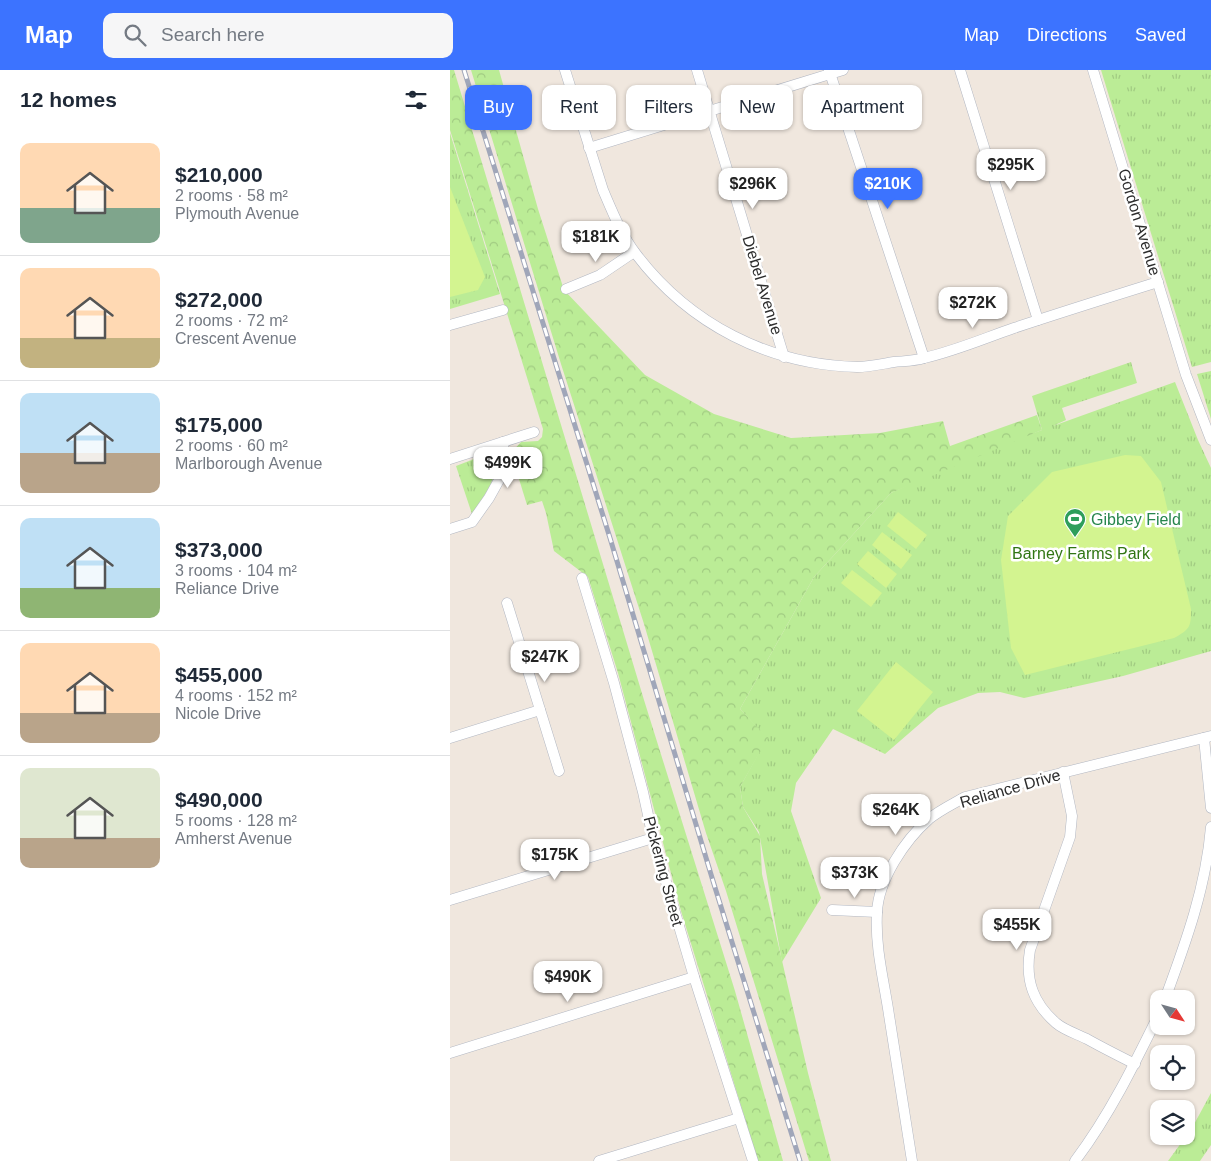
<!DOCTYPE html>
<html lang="en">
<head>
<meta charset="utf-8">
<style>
  body { margin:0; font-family:Arial,sans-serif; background:#f6f6f7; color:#1f2937; height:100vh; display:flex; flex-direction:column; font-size:19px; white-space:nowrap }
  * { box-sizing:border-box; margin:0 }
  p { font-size:16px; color:#747a83 }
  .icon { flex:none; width:28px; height:28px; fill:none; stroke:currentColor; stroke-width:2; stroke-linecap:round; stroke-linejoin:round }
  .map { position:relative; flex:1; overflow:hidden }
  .drawer { display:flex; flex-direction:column; background:#fff; width:450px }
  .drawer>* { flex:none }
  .hud { position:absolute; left:15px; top:15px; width:475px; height:45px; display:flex; gap:10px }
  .needle { width:32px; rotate:126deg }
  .controls { position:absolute; left:700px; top:920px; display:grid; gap:10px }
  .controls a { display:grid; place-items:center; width:45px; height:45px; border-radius:10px; background:#fff; box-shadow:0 1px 4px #0004; font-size:25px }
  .price { position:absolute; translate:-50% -42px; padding:0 11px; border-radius:10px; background:#fff; color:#222; font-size:16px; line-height:32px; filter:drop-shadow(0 1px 2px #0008) }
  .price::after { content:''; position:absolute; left:50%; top:30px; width:15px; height:11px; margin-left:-8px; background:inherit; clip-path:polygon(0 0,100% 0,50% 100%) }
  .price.selected { background:#3c73ff; color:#fff }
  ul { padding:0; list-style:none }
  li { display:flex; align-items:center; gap:15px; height:125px; padding:0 20px }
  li+li { border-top:1px solid #e0e1e3 }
  li span { display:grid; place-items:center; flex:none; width:140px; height:100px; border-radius:10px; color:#555 }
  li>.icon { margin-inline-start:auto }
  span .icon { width:60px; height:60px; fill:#fffc; stroke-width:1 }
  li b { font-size:21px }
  h2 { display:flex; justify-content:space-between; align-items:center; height:60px; padding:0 20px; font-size:21px }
  .pill { padding:0 18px; border-radius:10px; background:#fff; box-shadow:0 1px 4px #0004; font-size:18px; line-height:45px }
  .pill.selected { background:#3c73ff; color:#fff }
  header { display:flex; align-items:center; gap:30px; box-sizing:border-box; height:70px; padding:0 25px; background:#3c73ff; color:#fff }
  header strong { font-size:24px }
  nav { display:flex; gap:28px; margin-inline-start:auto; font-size:18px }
  .search { width:350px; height:45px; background:#f6f6f7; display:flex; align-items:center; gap:12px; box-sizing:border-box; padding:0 18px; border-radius:10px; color:#747a83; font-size:19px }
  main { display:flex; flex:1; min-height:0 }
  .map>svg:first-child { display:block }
  .grass { fill:url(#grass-tufts) }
  .forest { fill:url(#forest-crowns) }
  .pitch { fill:#d3f490 }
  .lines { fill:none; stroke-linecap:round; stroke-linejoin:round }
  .minor-casing { stroke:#b2b7c2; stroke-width:11 }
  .minor { stroke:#fff; stroke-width:10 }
  .rail-casing { stroke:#a0a6b9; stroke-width:5 }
  .rail { stroke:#fff; stroke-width:3; stroke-dasharray:9; stroke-linecap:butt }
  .labels { text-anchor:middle; stroke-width:5; stroke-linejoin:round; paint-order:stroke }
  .street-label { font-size:16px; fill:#2d2d2d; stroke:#fff }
  .leisure-label { font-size:16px; fill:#27864d; stroke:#fff; text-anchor:start }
  .park-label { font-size:16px; fill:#307513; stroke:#fff }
</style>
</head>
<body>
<header>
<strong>Map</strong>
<div class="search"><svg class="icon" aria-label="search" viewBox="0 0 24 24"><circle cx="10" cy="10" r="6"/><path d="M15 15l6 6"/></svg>Search here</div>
<nav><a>Map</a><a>Directions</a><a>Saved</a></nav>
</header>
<main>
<section class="drawer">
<h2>12 homes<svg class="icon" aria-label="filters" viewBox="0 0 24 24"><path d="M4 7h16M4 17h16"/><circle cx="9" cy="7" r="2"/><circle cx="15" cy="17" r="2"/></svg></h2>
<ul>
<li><span style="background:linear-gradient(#ffd9b3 65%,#7fa58c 0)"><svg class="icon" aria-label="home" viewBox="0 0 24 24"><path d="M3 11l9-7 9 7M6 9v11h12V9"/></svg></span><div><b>$210,000</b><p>2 rooms · 58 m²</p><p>Plymouth Avenue</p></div></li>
<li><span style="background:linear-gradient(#ffd9b3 70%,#c2b280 0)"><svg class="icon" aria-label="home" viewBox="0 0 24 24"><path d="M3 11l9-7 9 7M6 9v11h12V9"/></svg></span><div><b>$272,000</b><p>2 rooms · 72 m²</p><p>Crescent Avenue</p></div></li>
<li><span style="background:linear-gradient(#bfe0f5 60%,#b9a48a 0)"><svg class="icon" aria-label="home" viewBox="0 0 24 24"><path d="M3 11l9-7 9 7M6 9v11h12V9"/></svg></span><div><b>$175,000</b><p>2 rooms · 60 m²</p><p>Marlborough Avenue</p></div></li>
<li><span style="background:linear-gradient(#bfe0f5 70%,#8fb573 0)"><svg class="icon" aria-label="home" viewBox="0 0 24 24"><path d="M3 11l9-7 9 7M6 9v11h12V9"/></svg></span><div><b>$373,000</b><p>3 rooms · 104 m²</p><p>Reliance Drive</p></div></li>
<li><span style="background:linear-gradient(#ffd9b3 70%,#b9a48a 0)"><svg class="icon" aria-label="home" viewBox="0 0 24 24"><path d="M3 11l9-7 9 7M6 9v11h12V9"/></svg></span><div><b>$455,000</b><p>4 rooms · 152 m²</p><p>Nicole Drive</p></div></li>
<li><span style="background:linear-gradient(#dfe7d0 70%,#b9a48a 0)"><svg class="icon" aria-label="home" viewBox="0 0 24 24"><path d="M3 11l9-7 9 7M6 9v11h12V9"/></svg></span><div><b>$490,000</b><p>5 rooms · 128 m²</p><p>Amherst Avenue</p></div></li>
</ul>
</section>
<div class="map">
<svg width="761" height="1091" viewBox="0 0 761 1091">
  <defs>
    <pattern id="grass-tufts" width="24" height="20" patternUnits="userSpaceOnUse" patternTransform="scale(1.25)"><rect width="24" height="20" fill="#bbec96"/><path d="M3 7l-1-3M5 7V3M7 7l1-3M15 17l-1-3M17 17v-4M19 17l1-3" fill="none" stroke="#a1cb82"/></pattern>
    <pattern id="forest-crowns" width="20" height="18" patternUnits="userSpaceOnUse" patternTransform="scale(1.25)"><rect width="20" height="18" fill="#bbec96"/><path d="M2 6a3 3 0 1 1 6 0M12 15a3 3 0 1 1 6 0" fill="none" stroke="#a1cb82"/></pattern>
  </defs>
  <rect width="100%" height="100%" fill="#f0e7de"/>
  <g class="grass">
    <path d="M651,0H761V292L742,297Z"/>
    <path d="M0,63L50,224L0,239Z"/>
    <path d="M681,292L687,313L612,338L616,350L603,356L725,312L748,370L761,398V581L673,606L574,628L550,622L528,623L488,638L435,684L383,659L346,713L341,741L371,828L332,892L309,762L293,737L290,717L317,668L290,639L364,507L441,423L513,389L592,360L582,326Z"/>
    <path d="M761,301V349L747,304Z"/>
    <path d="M37,384L43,387C51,407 32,428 22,444L6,396Z"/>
    <path d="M761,1023V1075L750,1091H718L742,1058Z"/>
  </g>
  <g class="forest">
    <path d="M0,0H4L194,630L285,921L333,1091H308L231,841L168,603L138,507L104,481L96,443L92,431L77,435L61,383L71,372L88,371L92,367L93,359L0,60Z"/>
    <path d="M21,0H49L88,139L114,220L195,305L264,344L341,368L430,363L493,351L500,376L587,345L592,360L441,423L364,507L290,639L318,668L290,717L293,737L310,766L312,804L358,1003L381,1091H359L276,821L256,763L194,554L111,294Z"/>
  </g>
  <g class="pitch">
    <path d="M0,117L35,207L28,220L0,227Z"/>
    <path d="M675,385L691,386L711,412L741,539C741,557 740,559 724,568L575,605L561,578L551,490L558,446L602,402Z"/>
    <path d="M448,442L477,465L466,479L437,456Z"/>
    <path d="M432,462L462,485L451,499L422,475Z"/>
    <path d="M418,481L447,504L436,518L407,494Z"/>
    <path d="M402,500L432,523L421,537L391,513Z"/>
    <path d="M446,592L483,622L444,670L407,641Z"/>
  </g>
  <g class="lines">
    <g class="minor-casing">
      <g id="minor">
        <path d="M115,0L153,120C162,141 172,166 186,184C239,254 319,295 407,297C419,297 432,294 444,292C454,291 465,291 474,288C505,281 535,268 564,258C612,242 660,227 708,212"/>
        <path d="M247,0L334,287"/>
        <path d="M379,0L474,288"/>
        <path d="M510,0L588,250"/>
        <path d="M643,0L736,305L761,370"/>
        <path d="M139,78L393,0"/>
        <path d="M116,219L150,205L184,182"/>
        <path d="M0,255L53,240"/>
        <path d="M0,389L84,362"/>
        <path d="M0,459L22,452L39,428L49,410L54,389L53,372"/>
        <path d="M132,508L164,613L193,722L203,768L244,907L303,1091"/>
        <path d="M57,533L109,701"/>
        <path d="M0,668L90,640"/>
        <path d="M754,668L761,738"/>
        <path d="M613,702L622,746L620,767L580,880C575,910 583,933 606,953C614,960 627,964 637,969C653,978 669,986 685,994"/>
        <path d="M0,830L203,768"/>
        <path d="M382,840L427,842"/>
        <path d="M715,929C736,872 756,817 761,757"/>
        <path d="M0,983L244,907"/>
        <path d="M149,1091L289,1048"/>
        <path d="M462,1091C454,1042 447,993 439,945C434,911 425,878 427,843C428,810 455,770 479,749C490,740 503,734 515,727L761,666"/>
        <path d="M625,1091C659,1046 684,995 709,944"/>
      </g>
    </g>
    <use href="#minor" class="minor"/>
    <g class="rail-casing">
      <path id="rail" d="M14,0L160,468L263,811L350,1091"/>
    </g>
    <use href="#rail" class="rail"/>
  </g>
  <defs>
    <g id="stadium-pin" transform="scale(1.125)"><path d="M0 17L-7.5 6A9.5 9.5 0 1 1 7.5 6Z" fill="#2e9e5b" stroke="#fff"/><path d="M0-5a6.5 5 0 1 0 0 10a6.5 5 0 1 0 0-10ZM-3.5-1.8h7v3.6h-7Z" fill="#fff"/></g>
  </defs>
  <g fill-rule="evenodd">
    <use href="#stadium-pin" x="625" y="449"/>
  </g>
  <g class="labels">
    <g class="street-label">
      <text transform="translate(690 152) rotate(73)" y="6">Gordon Avenue</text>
      <text transform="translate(313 215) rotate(73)" y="6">Diebel Avenue</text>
      <text transform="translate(560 718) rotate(-16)" y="6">Reliance Drive</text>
      <text transform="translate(214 801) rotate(75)" y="6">Pickering Street</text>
    </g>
    <g class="leisure-label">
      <text x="641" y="455">Gibbey Field</text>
    </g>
    <g class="park-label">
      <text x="631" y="489">Barney Farms Park</text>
    </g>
  </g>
</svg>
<div class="controls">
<a><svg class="needle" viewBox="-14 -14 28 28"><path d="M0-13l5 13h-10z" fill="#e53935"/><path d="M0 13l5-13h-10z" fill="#747a83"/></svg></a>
<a><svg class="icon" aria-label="locate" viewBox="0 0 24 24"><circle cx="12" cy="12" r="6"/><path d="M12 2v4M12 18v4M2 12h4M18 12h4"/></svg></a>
<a><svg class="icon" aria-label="layers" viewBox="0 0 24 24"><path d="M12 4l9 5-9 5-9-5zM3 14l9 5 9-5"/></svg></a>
</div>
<b class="price" style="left:561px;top:121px">$295K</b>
<b class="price" style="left:303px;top:140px">$296K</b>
<b class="price selected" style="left:438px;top:140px">$210K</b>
<b class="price" style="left:146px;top:193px">$181K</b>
<b class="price" style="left:523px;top:259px">$272K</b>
<b class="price" style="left:58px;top:419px">$499K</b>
<b class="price" style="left:95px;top:613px">$247K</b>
<b class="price" style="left:446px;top:766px">$264K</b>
<b class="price" style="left:105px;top:811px">$175K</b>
<b class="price" style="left:405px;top:829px">$373K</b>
<b class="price" style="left:567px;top:881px">$455K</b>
<b class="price" style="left:118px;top:933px">$490K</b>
<div class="hud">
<a class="pill selected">Buy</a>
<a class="pill">Rent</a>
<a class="pill">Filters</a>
<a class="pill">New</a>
<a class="pill">Apartment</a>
</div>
</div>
</main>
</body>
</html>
